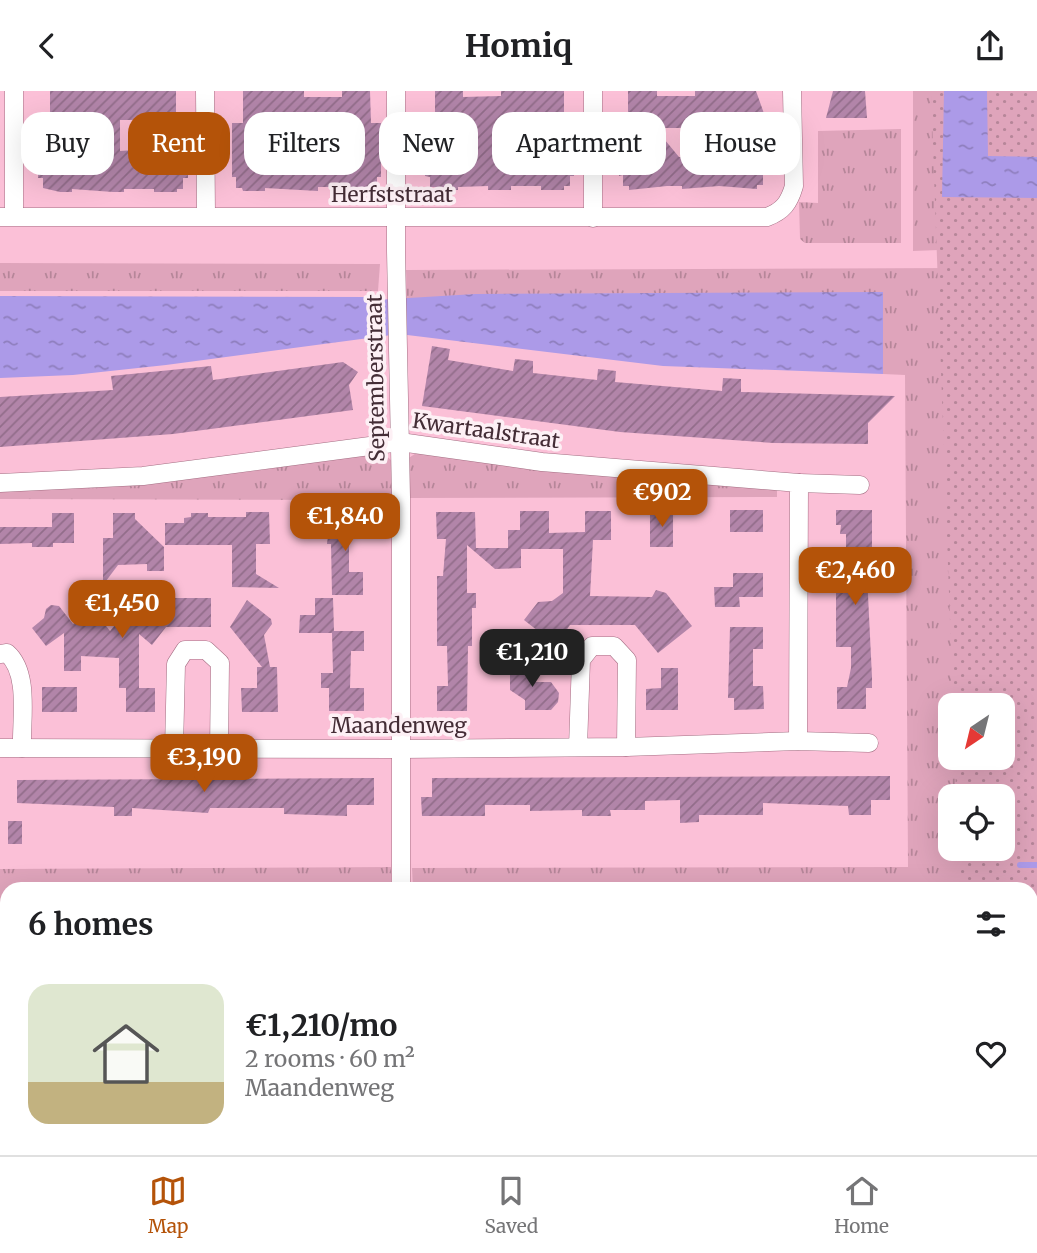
<!DOCTYPE html>
<html lang="en">
<head>
<meta charset="utf-8">
<style>
  body { margin:0; font-family:Merriweather,serif; background:#f2f2f2; color:#202124; height:100vh; display:flex; flex-direction:column; font-size:26px; white-space:nowrap }
  * { box-sizing:border-box; margin:0 }
  p { font-size:23px; color:#757577 }
  .icon { flex:none; width:38px; height:38px; fill:none; stroke:currentColor; stroke-width:2; stroke-linecap:round; stroke-linejoin:round }
  .map { position:relative; flex:1; overflow:hidden }
  .drawer { position:absolute; left:0px; top:791px; width:1038px; height:273px; display:flex; flex-direction:column; background:#fff; border-radius:21px 21px 0 0; box-shadow:0 7px 28px #0002 }
  .drawer>* { flex:none }
  .top-card { position:absolute; left:21px; top:21px; width:996px; height:63px; display:flex; gap:14px }
  .needle { width:46px; rotate:215deg }
  .controls { position:absolute; left:938px; top:602px; display:grid; gap:14px }
  .controls a { display:grid; place-items:center; width:77px; height:77px; border-radius:14px; background:#fff; box-shadow:0 7px 28px #0002; font-size:35px }
  .price { position:absolute; translate:-50% -60px; padding:0 16px; border-radius:14px; background:#b45309; color:#fff; font-size:23px; line-height:46px; filter:drop-shadow(0 2px 4px #0008) }
  .price::after { content:''; position:absolute; left:50%; top:42px; width:21px; height:16px; margin-left:-10px; background:inherit; clip-path:polygon(0 0,100% 0,50% 100%) }
  .price.on { background:#222; color:#fff }
  ul { padding:0; list-style:none }
  li { display:flex; align-items:center; gap:21px; height:175px; padding:0 28px }
  li span { display:grid; place-items:center; flex:none; width:196px; height:140px; border-radius:21px; color:#555 }
  li>.icon { margin-inline-start:auto }
  span .icon { width:84px; height:84px; fill:#fffc; stroke-width:1 }
  li b { font-size:30px }
  h2 { display:flex; justify-content:space-between; align-items:center; height:84px; padding:0 28px; font-size:30px }
  .chip { padding:0 24px; border-radius:21px; background:#fff; box-shadow:0 7px 28px #0002; font-size:24px; line-height:63px }
  .chip.on { background:#b45309; color:#fff }
  header { display:flex; justify-content:space-between; align-items:center; height:91px; padding:0 28px; background:#fff; font-size:32px; font-weight:700 }
  .dock { display:flex; justify-content:space-around; align-items:center; height:98px; border-top:2px solid #e0e0e0; background:#fff; font-size:19px; color:#757577 }
  .dock a { display:grid; justify-items:center; gap:4px }
  .dock .on { color:#b45309 }
  .map>svg:first-child { display:block }
  .grass { fill:url(#grass-tufts) }
  .forest { fill:url(#forest-firs) }
  .park { fill:url(#park-dots) }
  .water { fill:url(#water-ripples) }
  .lines { fill:none; stroke-linecap:round; stroke-linejoin:round }
  .stream { stroke:#ac9ae8; stroke-width:6 }
  .building { fill:url(#building-hatch); fill-rule:evenodd }
  .minor-casing { stroke:#a46e83; stroke-width:19 }
  .minor { stroke:#fff; stroke-width:18 }
  .labels { text-anchor:middle; stroke-width:7; stroke-linejoin:round; paint-order:stroke }
  .street-label { font-size:21px; fill:#442d36; stroke:#fdf0f5 }
</style>
</head>
<body>
<header><svg class="icon" aria-label="back" viewBox="0 0 24 24"><path d="M15 5l-7 7 7 7"/></svg>Homiq<svg class="icon" aria-label="share" viewBox="0 0 24 24"><path d="M12 15V3M7 8l5-5 5 5M5 13v7h14v-7"/></svg></header>
<div class="map">
<svg width="1037" height="1064" viewBox="0 0 1037 1064">
  <defs>
    <pattern id="grass-tufts" width="24" height="20" patternUnits="userSpaceOnUse" patternTransform="scale(1.75)"><rect width="24" height="20" fill="#dfa4bb"/><path d="M3 7l-1-3M5 7V3M7 7l1-3M15 17l-1-3M17 17v-4M19 17l1-3" fill="none" stroke="#b68699"/></pattern>
    <pattern id="forest-firs" width="22" height="20" patternUnits="userSpaceOnUse" patternTransform="scale(1.75)"><rect width="22" height="20" fill="#dfa4bb"/><path d="M5 1l3.5 6h-7zM16 11l3.5 6h-7z" fill="#b68699"/></pattern>
    <pattern id="park-dots" width="8" height="8" patternUnits="userSpaceOnUse" patternTransform="scale(1.75)"><rect width="8" height="8" fill="#dfa4bb"/><path d="M2 2h.1M6 6h.1" fill="none" stroke="#b68699" stroke-width="1.8" stroke-linecap="round"/></pattern>
    <pattern id="water-ripples" width="26" height="14" patternUnits="userSpaceOnUse" patternTransform="scale(1.75)"><rect width="26" height="14" fill="#ac9ae8"/><path d="M2 4q2-2 4 0t4 0M15 11q2-2 4 0t4 0" fill="none" stroke="#8e7ebd"/></pattern>
    <pattern id="building-hatch" width="6" height="6" patternUnits="userSpaceOnUse" patternTransform="scale(1.75)"><rect width="6" height="6" fill="#b285a9"/><path d="M-1 1l2-2M0 6l6-6M5 7l2-2" fill="none" stroke="#926d8a"/></pattern>
  </defs>
  <rect width="100%" height="100%" fill="#fbc0d7"/>
  <g class="grass">
    <path d="M913,0H944L992,157L913,160Z"/>
    <path d="M901,38V152H805L800,148L799,111L818,112V40Z"/>
    <path d="M0,172L380,173L378,200H0Z"/>
    <path d="M957,177L959,614H950V667H959V705H950V758H960V798H413L412,777L908,776L905,284L883,283V202L475,203L407,209L406,179Z"/>
    <path d="M382,361L392,370L396,409L0,408V401L247,381Z"/>
    <path d="M418,361L569,382L777,397V406L406,407L407,368Z"/>
    <path d="M391,776V798L0,797V778Z"/>
  </g>
  <path class="forest" d="M76,796L373,798H7V938H0V797Z"/>
  <path class="park" d="M931,0H1037V1064H740V1057H1031V798H959L958,758H1003V705H956L955,667H1003V614H953Z"/>
  <g class="water">
    <path d="M944,0H987L988,65L1037,66V107L942,106Z"/>
    <path d="M883,201V283L663,275L399,243L166,274L73,284L0,287V205L371,206L375,209L475,203Z"/>
  </g>
  <g class="lines">
    <path class="stream" d="M1020,774H1037"/>
  </g>
  <g class="building">
    <path d="M50,0H176V33H187L188,87H183V98H177V101H154V98H124V101H113L72,98V101H60L43,97V87H38L39,34H50ZM120,29H150L151,58L120,60Z"/>
    <path d="M243,0H304V6H342V0H370L371,32H381V86H377V96H370L371,99L348,100V96H318V100L265,97V100H243L242,97H236V86H232V32H243Z"/>
    <path d="M435,0H463V6L501,5V0H564V31H574V85H570V95H564V99H541V95H511V99H488V95L458,96V99H436V96H430V86L425,85V32H435Z"/>
    <path d="M628,0H657V5H695V0H756L767,31V84L763,83V94H757V98L719,95L682,98V95H667L629,99V95H623V84L619,85L618,31H628ZM655,37H709L708,66H679Z"/>
    <path d="M833,0H865L867,27H826Z"/>
    <path d="M432,255L450,258L448,269L513,280L515,268L533,270V282L597,289L598,278L616,280L615,291L722,300L723,287L741,288V301L895,305L868,332V353L774,352L620,341L422,315Z"/>
    <path d="M343,271L358,281L349,294L353,319L173,343L0,356V306L113,299L111,285L211,275L213,289Z"/>
    <rect x="730" y="419" width="33" height="22"/>
    <path d="M836,419H872V462L866,463L872,586V597H866V618H837V596H847L851,577V556H836V483H846V443H840L841,434H836Z"/>
    <path d="M520,420H549V442L585,441V420H611V449H593L590,505L652,506L656,499L666,502L692,535L658,562L635,534H570L556,554L524,529L538,511L552,510L563,502V458H521V477L495,478L467,454V502H476V517H472V555H468L467,620H437V595H448L447,555H437V485H443L446,448H437L436,421H475L476,457H508V439H520Z"/>
    <rect x="650" y="420" width="23" height="36"/>
    <path d="M246,421H269L270,453H256V483L279,497L232,496V454H165V432H184V427L191,426V422H208V426H246Z"/>
    <path d="M331,421H363V444H349V481H363V504H332L331,453H327Z"/>
    <path d="M52,422H74V452H53V456H32V452L0,453V436H52Z"/>
    <path d="M113,422H135V428L164,456V480H147V473L118,474L103,494V447H113Z"/>
    <path d="M733,482H763V506H739L740,516H715L714,496H733Z"/>
    <path d="M169,507H211V536H166L152,554L139,543V597H155V621H126V597H119V567L81,565V580H64V542L46,555L32,537L44,527L46,518L51,514L59,515L73,533L93,518L110,540L120,528L125,532L139,515L146,521L169,515Z"/>
    <path d="M315,507H333L334,540H364V560H351L350,597H364V620H329V597H321V582H333L332,542H299L300,524H315Z"/>
    <path d="M247,509L271,528L272,533L264,544L270,576H277L278,621H242L241,597H257V576H262L230,536Z"/>
    <path d="M730,536H763V558H753V595H763L764,618L734,619V607H728Z"/>
    <path d="M531,572V591H551L559,602L558,611L551,619H525V609L510,599V573Z"/>
    <path d="M661,577H678V619H646V598L661,597Z"/>
    <rect x="42" y="596" width="35" height="25"/>
    <path d="M890,685V709H871V724H849L848,715L763,712V724H699V731L680,732V709L645,710V719H610L611,725H582V719L530,720V714H485V725H422L421,706H432V687Z"/>
    <path d="M374,687V714H347V725L284,723V717H210L208,722L132,717V725H114V716L17,712V689Z"/>
    <rect x="8" y="730" width="14" height="23"/>
  </g>
  <g class="lines">
    <g class="minor-casing">
      <g id="minor">
        <path d="M14,0V125"/>
        <path d="M205,0L206,124"/>
        <path d="M396,0V160L401,406V798"/>
        <path d="M0,126H767C783,120 789,112 794,95L792,0"/>
        <path d="M593,127V0"/>
        <path d="M0,392L143,385L400,351L542,371L799,392L798,650"/>
        <path d="M799,392L860,394"/>
        <path d="M0,563L7,562C30,582 21,629 22,657"/>
        <path d="M578,656L581,569L592,555H614L627,569L626,656"/>
        <path d="M0,657L400,658L626,656L798,650L869,652"/>
        <path d="M174,658L176,573L185,559H206L220,572L219,659"/>
        <path d="M402,1057V1064"/>
      </g>
    </g>
    <use href="#minor" class="minor"/>
  </g>
  <g class="labels">
    <g class="street-label">
      <text x="392" y="111">Herfststraat</text>
      <text transform="translate(376 287) rotate(-91)" y="7">Septemberstraat</text>
      <text transform="translate(486 340) rotate(8)" y="7">Kwartaalstraat</text>
      <text x="399" y="642">Maandenweg</text>
    </g>
  </g>
</svg>
<div class="controls">
<a><svg class="needle" viewBox="-14 -14 28 28"><path d="M0-13l5 13h-10z" fill="#e53935"/><path d="M0 13l5-13h-10z" fill="#757577"/></svg></a>
<a><svg class="icon" aria-label="locate" viewBox="0 0 24 24"><circle cx="12" cy="12" r="6"/><path d="M12 2v4M12 18v4M2 12h4M18 12h4"/></svg></a>
</div>
<b class="price" style="left:662px;top:438px">€902</b>
<b class="price" style="left:345px;top:462px">€1,840</b>
<b class="price" style="left:855px;top:516px">€2,460</b>
<b class="price" style="left:122px;top:549px">€1,450</b>
<b class="price on" style="left:532px;top:598px">€1,210</b>
<b class="price" style="left:204px;top:703px">€3,190</b>
<div class="top-card">
<a class="chip">Buy</a>
<a class="chip on">Rent</a>
<a class="chip">Filters</a>
<a class="chip">New</a>
<a class="chip">Apartment</a>
<a class="chip">House</a>
</div>
<section class="drawer">
<h2>6 homes<svg class="icon" aria-label="filters" viewBox="0 0 24 24"><path d="M4 7h16M4 17h16"/><circle cx="9" cy="7" r="2"/><circle cx="15" cy="17" r="2"/></svg></h2>
<ul>
<li><span style="background:linear-gradient(#dfe7d0 70%,#c2b280 0)"><svg class="icon" aria-label="home" viewBox="0 0 24 24"><path d="M3 11l9-7 9 7M6 9v11h12V9"/></svg></span><div><b>€1,210/mo</b><p>2 rooms · 60 m²</p><p>Maandenweg</p></div><svg class="icon" aria-label="heart" viewBox="0 0 24 24"><path d="M12 20l-8-8c-3-5 5-10 8-4 3-6 11-1 8 4z"/></svg></li>
</ul>
</section>
</div>
<nav class="dock">
<a class="on"><svg class="icon" aria-label="map" viewBox="0 0 24 24"><path d="M3 6l6-2 6 2 6-2v14l-6 2-6-2-6 2zM9 4v14M15 6v14"/></svg>Map</a>
<a><svg class="icon" aria-label="saved" viewBox="0 0 24 24"><path d="M7 4h10v16l-5-4-5 4z"/></svg>Saved</a>
<a><svg class="icon" aria-label="home" viewBox="0 0 24 24"><path d="M3 11l9-7 9 7M6 9v11h12V9"/></svg>Home</a>
</nav>
</body>
</html>
